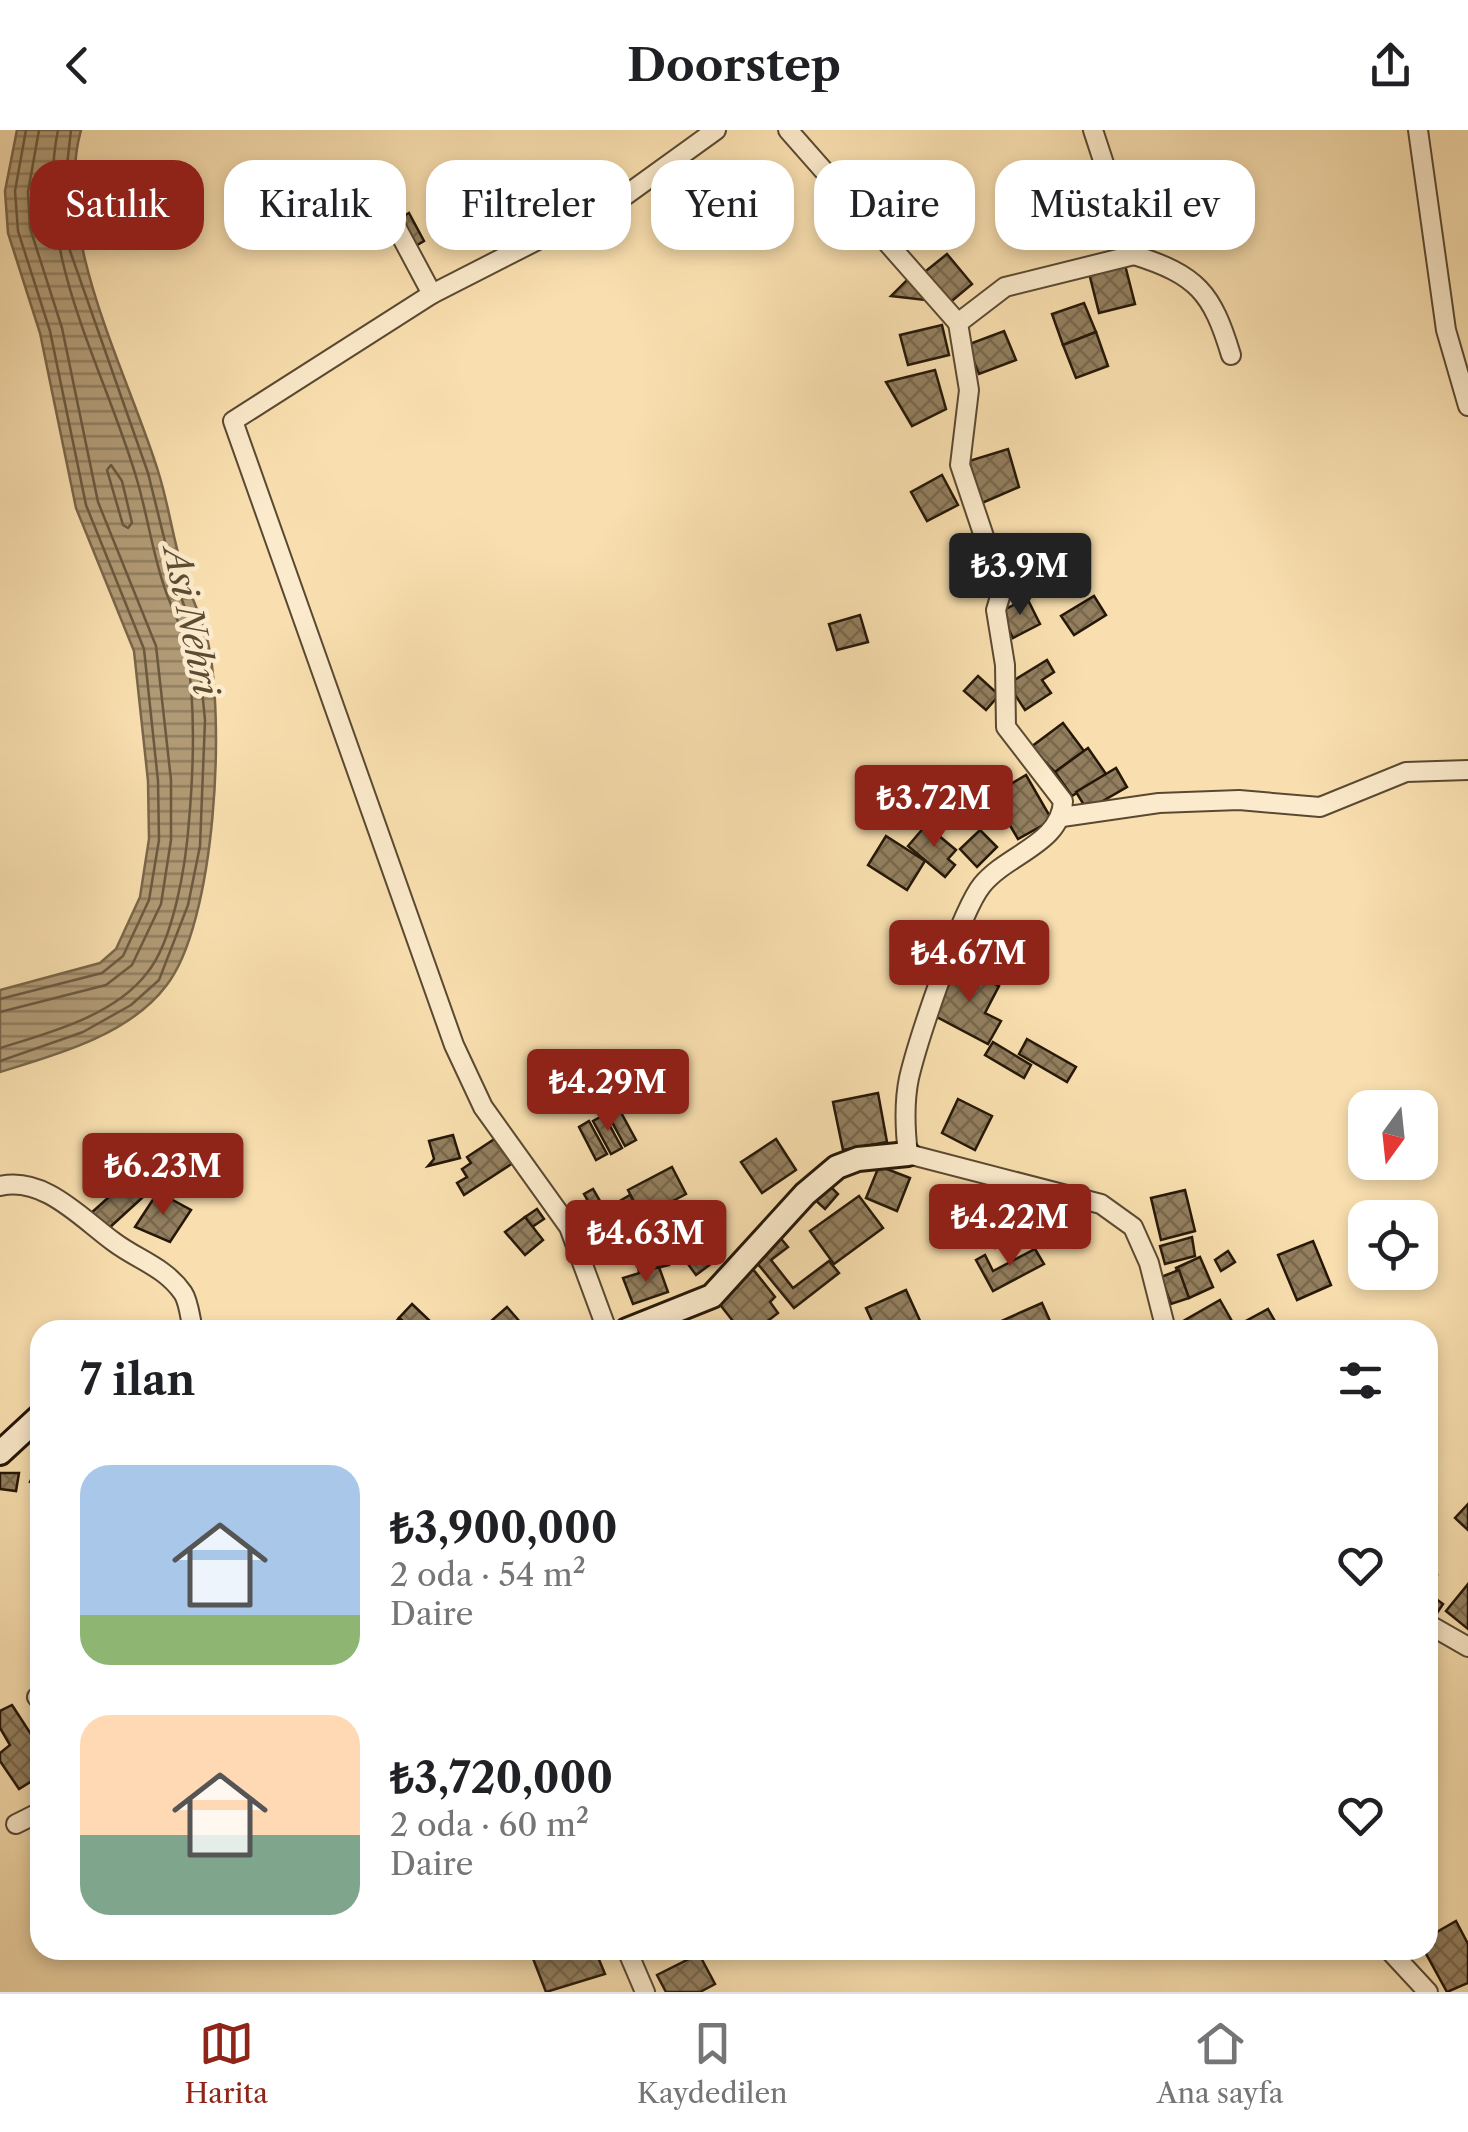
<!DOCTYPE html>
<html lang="tr">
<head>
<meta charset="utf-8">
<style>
  body { margin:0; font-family:"Libre Caslon Text",serif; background:#f6f6f6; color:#202124; height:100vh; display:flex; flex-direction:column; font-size:38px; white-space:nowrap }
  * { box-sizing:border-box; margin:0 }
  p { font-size:32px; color:#757577 }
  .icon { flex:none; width:55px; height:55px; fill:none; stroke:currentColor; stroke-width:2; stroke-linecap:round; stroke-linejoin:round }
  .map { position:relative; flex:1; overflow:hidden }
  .side { position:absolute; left:30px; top:1190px; width:1408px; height:640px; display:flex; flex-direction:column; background:#fff; border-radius:30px; box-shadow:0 5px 15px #0003 }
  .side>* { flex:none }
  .guide { position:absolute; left:30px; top:30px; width:1410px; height:90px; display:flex; gap:20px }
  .needle { width:65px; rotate:195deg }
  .controls { position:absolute; left:1348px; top:960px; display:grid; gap:20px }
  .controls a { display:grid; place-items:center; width:90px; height:90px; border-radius:20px; background:#fff; box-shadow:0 5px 15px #0003; font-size:50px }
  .price { position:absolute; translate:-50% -85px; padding:0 22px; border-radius:10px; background:#8f2418; color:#fff; font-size:32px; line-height:65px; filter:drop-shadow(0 2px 5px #0008) }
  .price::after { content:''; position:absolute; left:50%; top:60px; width:30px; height:22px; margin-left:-15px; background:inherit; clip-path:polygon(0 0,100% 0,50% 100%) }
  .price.active { background:#222; color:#fff }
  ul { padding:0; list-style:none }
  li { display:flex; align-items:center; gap:30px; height:250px; padding:0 50px }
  li span { display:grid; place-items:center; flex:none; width:280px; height:200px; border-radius:30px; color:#555 }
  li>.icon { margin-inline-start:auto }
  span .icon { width:120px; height:120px; fill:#fffc; stroke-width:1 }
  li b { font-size:42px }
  h2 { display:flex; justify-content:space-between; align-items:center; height:120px; padding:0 50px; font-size:42px }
  .tag { padding:0 35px; border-radius:30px; background:#fff; box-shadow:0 5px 15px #0003; font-size:35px; line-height:90px }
  .tag.active { background:#8f2418; color:#fff }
  header { display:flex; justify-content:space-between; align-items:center; height:130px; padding:0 50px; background:#fff; font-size:45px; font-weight:700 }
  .menu { display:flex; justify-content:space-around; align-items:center; height:140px; border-top:2px solid #e0e0e0; background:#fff; font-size:28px; color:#757577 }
  .menu a { display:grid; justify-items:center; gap:5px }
  .menu .active { color:#8f2418 }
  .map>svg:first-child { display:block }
  .water { fill:url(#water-rules); stroke:#79664a; stroke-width:2.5 }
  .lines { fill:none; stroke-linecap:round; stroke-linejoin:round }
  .shore { stroke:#6b593f; stroke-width:2.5 }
  .building { fill:url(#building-cross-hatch); stroke:#251708; stroke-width:2.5 }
  .street-casing { stroke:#5a4932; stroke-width:22 }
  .secondary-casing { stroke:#251708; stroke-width:28 }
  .street { stroke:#fbeacb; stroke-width:18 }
  .secondary { stroke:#fbeacb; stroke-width:22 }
  .labels { text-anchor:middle; stroke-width:9; stroke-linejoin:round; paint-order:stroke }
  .water-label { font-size:35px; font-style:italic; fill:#5d4c34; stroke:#fbeacb }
</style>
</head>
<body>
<header><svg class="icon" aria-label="back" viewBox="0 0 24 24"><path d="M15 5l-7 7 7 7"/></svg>Doorstep<svg class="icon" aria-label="share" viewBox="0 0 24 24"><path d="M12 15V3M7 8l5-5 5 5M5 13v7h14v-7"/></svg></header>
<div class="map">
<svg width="1468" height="1862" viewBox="0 0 1468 1862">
  <defs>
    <pattern id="water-rules" width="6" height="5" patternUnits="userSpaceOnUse" patternTransform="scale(2.5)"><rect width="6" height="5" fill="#b19b76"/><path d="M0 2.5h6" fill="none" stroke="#907d5f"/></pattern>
    <pattern id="building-cross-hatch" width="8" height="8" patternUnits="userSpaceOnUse" patternTransform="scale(2.5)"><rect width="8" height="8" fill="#937f5f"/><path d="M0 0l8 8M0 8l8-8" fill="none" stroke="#78674c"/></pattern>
  </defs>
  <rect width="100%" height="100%" fill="#f9dfaf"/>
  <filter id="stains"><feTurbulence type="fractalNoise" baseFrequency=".002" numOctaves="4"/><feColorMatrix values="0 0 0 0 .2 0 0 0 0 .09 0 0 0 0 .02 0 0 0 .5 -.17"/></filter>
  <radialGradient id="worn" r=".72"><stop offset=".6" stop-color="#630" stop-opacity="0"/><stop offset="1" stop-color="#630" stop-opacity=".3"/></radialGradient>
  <path class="water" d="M17,0H81C52,104 127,241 158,341C169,375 173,411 184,444C190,466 202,487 207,508C226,586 216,793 166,856C129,905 56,925 0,942V860L100,833L116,819L140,767L149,709L148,651L134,521L76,378L40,203L8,103L5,61Z"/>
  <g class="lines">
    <g class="shore">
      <path d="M111,335L122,351L132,393L128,398L123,395L107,340Z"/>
      <path d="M0,869L102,843L123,826L149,770L159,710L158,651L144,519L86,375L50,201L18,101L15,61L26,0"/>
      <path d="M0,882L106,855L132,835L161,774L171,710V650L156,516L98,372L62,198L30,98L28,62L39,0"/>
      <path d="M0,918C49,903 114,886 147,843C174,810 186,733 189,691C194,634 196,574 186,517C182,495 169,474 163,453C152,419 147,384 137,350C104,236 33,122 58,0"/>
      <path d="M0,931L83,902L131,875L159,850L188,775L200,716L205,590L197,511L174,448L148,343L69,118L64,62L71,0"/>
    </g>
  </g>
  <g class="building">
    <path d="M1158,59L1177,95L1140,114L1121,79Z"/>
    <path d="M409,83L424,111L412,118L397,90Z"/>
    <path d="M947,124L972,154L947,175L921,145Z"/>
    <path d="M1125,135L1135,174L1099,183L1089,143Z"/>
    <path d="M908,149L925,170L891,166Z"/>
    <path d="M1084,173L1096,202L1063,215L1052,184Z"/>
    <path d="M942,195L949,225L908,235L900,205Z"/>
    <path d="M1004,201L1016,230L979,244L967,215Z"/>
    <path d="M1096,202L1108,236L1076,248L1063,215Z"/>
    <path d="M935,240L946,279L912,296L886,252Z"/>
    <path d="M1008,319L1019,357L982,373L969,331Z"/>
    <path d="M942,345L958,375L927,391L911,362Z"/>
    <path d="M1041,407L1059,438L1020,460L1003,429Z"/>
    <path d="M1094,466L1106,485L1074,505L1061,486Z"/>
    <path d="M1027,468L1040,494L1013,508L1000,482Z"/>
    <path d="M860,485L868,512L837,520L829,494Z"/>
    <path d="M1047,530L1054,542L1042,550L1051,563L1025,580L1008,554Z"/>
    <path d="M978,546L999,565L986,580L964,561Z"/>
    <path d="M1063,593L1084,621L1055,642L1031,617Z"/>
    <path d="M1088,618L1106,644L1072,666L1055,642Z"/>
    <path d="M1116,638L1127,657L1087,680L1076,662Z"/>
    <path d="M1026,645L1052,690L1018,709L992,665Z"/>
    <path d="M926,695L956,720L948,729L955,735L945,747L908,716Z"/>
    <path d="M980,700L997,717L977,737L960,719Z"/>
    <path d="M886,706L925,731L907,760L868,735Z"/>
    <path d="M959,835L999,856L985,883L1001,891L988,914L933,885Z"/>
    <path d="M1027,909L1076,937L1067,952L1019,924Z"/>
    <path d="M993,912L1031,935L1024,948L985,925Z"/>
    <path d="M878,963L887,1012L843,1020L833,972Z"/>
    <path d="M958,969L992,986L975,1020L942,1003Z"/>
    <path d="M618,977L636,1010L625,1016L607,983Z"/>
    <path d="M604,985L622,1018L611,1024L593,991Z"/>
    <path d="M589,991L607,1024L596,1030L579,997Z"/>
    <path d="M453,1005L460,1028L428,1036L434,1029L429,1011Z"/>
    <path d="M499,1006L516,1031L464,1065L457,1053L467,1047L462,1039L471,1033L467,1027Z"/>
    <path d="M776,1009L796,1040L762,1063L741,1032Z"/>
    <path d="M879,1036L910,1048L897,1081L866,1068Z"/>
    <path d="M672,1037L686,1064L642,1087L628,1060Z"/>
    <path d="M137,1042L155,1056L108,1099L90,1084Z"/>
    <path d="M827,1053L838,1064L825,1079L813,1068Z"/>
    <path d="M593,1059L607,1083L598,1089L584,1064Z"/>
    <path d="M1185,1060L1195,1101L1161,1110L1151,1068Z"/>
    <path d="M158,1062L191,1080L170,1112L135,1097Z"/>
    <path d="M998,1063L1024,1091L995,1118L969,1090Z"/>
    <path d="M630,1065L639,1081L621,1091L613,1075Z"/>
    <path d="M859,1066L883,1098L834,1134L810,1101Z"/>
    <path d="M691,1073L705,1092L697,1098L719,1128L696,1145L660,1096Z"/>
    <path d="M537,1079L544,1089L532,1097L525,1087Z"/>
    <path d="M525,1087L543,1110L525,1125L505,1102Z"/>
    <path d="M778,1105L788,1117L771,1130L793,1158L829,1131L839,1143L794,1178L753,1128Z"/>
    <path d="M1192,1107L1195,1126L1165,1134L1160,1116Z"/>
    <path d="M1313,1111L1331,1155L1297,1170L1278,1125Z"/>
    <path d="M665,1118L669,1135L639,1142L635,1125Z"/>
    <path d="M1035,1119L1044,1134L993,1161L976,1130L985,1125L993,1141Z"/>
    <path d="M1228,1121L1235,1132L1221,1141L1215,1130Z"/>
    <path d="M1200,1127L1213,1157L1189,1168L1176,1138Z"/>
    <path d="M659,1137L668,1162L633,1174L623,1148Z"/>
    <path d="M752,1138L775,1167L770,1172L778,1183L756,1200H740L714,1167Z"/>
    <path d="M1179,1140L1189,1168L1171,1174L1161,1147Z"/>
    <path d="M906,1160L921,1193L906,1200H876L866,1178Z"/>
    <path d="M1220,1170L1237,1200H1172L1171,1198Z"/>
    <path d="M1042,1173L1054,1200H1003L999,1192Z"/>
    <path d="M412,1174L431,1192L423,1200H413L399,1188Z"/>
    <path d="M507,1177L527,1200H481Z"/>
    <path d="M1268,1179L1276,1193L1249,1200L1244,1192Z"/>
    <path d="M399,1188L413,1200H389Z"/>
    <path d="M40,1331V1357L30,1352Z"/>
    <path d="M0,1343H19L16,1361L0,1359Z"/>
    <path d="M1468,1374V1400L1455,1388Z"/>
    <path d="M1428,1437L1437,1445L1428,1458Z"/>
    <path d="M1468,1454V1499L1446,1481Z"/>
    <path d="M1428,1463L1443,1474L1431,1492L1428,1490Z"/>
    <path d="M12,1575L40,1618V1646L19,1659L0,1631V1623L10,1615L0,1598V1581Z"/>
    <path d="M1456,1791L1468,1814V1853L1447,1862L1424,1820L1428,1807Z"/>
    <path d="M547,1820H595L605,1844L546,1862L532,1826Z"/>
    <path d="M699,1824L715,1854L700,1862H666L657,1845Z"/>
  </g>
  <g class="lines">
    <g class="street-casing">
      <g id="street">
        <path d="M788,0L958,193"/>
        <path d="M1093,0L1134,125L1005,157L958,193L969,260L960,335L1002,460L996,480L1005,535L1006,597L1063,671C1061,714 1007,724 982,755C961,781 918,910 909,948C904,972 905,999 908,1024L1101,1074L1133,1097L1149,1133L1166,1200"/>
        <path d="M1418,0L1446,200L1468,276"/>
        <path d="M393,91L432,164"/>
        <path d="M1134,125C1197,145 1212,162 1231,225"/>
        <path d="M1062,687L1159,673L1239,670L1320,677L1406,642L1468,640"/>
        <path d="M0,1056C44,1046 81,1088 114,1112C138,1130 165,1137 183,1163C189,1172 190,1188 193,1200"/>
        <path d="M607,1200L569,1097L483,977L454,915L233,291L432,164L626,65L716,0"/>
        <path d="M1428,1494L1468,1517"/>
        <path d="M37,1567L40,1571"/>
        <path d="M16,1694L40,1682"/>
        <path d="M627,1820L645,1862"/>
        <path d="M1389,1820L1428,1862"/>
      </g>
    </g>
    <g class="secondary-casing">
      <g id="secondary">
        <path d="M627,1200L712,1166L805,1064L837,1037L858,1029L908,1024"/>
        <path d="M0,1323L40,1286"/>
      </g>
    </g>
    <use href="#street" class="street"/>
    <use href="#secondary" class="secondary"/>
  </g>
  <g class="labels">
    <g class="water-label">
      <text transform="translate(191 491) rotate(78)" y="12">Asi Nehri</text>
    </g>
  </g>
  <rect width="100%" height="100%" filter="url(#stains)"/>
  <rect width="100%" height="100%" fill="url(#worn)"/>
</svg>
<div class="controls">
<a><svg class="needle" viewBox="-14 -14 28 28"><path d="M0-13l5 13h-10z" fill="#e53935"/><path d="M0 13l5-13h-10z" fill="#757577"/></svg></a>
<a><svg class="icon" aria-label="locate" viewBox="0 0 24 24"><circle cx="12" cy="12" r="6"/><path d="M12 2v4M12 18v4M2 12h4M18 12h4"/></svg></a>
</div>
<b class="price active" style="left:1020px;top:488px">₺3.9M</b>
<b class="price" style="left:934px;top:720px">₺3.72M</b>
<b class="price" style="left:969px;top:875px">₺4.67M</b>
<b class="price" style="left:608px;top:1004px">₺4.29M</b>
<b class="price" style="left:163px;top:1088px">₺6.23M</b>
<b class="price" style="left:1010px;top:1139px">₺4.22M</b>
<b class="price" style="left:646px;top:1155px">₺4.63M</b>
<div class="guide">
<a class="tag active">Satılık</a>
<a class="tag">Kiralık</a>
<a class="tag">Filtreler</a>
<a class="tag">Yeni</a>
<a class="tag">Daire</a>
<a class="tag">Müstakil ev</a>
</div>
<section class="side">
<h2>7 ilan<svg class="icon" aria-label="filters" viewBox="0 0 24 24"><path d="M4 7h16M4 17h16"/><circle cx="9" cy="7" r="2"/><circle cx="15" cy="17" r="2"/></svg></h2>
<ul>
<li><span style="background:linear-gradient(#a9c7e8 75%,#8fb573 0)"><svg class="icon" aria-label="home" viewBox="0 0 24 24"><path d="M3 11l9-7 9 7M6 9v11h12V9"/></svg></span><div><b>₺3,900,000</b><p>2 oda · 54 m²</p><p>Daire</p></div><svg class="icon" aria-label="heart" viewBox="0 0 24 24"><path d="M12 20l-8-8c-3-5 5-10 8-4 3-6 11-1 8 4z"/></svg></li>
<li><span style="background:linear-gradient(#ffd9b3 60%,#7fa58c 0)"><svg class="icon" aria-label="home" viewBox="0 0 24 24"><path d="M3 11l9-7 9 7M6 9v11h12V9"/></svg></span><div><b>₺3,720,000</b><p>2 oda · 60 m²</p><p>Daire</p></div><svg class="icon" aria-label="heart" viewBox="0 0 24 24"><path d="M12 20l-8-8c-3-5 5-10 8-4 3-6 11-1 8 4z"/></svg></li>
</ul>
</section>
</div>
<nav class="menu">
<a class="active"><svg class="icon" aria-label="map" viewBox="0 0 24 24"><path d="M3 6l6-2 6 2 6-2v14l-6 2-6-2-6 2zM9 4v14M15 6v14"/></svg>Harita</a>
<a><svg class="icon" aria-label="saved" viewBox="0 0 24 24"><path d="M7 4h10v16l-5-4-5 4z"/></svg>Kaydedilen</a>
<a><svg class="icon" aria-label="home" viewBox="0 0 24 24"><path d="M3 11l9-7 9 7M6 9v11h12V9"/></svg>Ana sayfa</a>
</nav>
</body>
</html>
